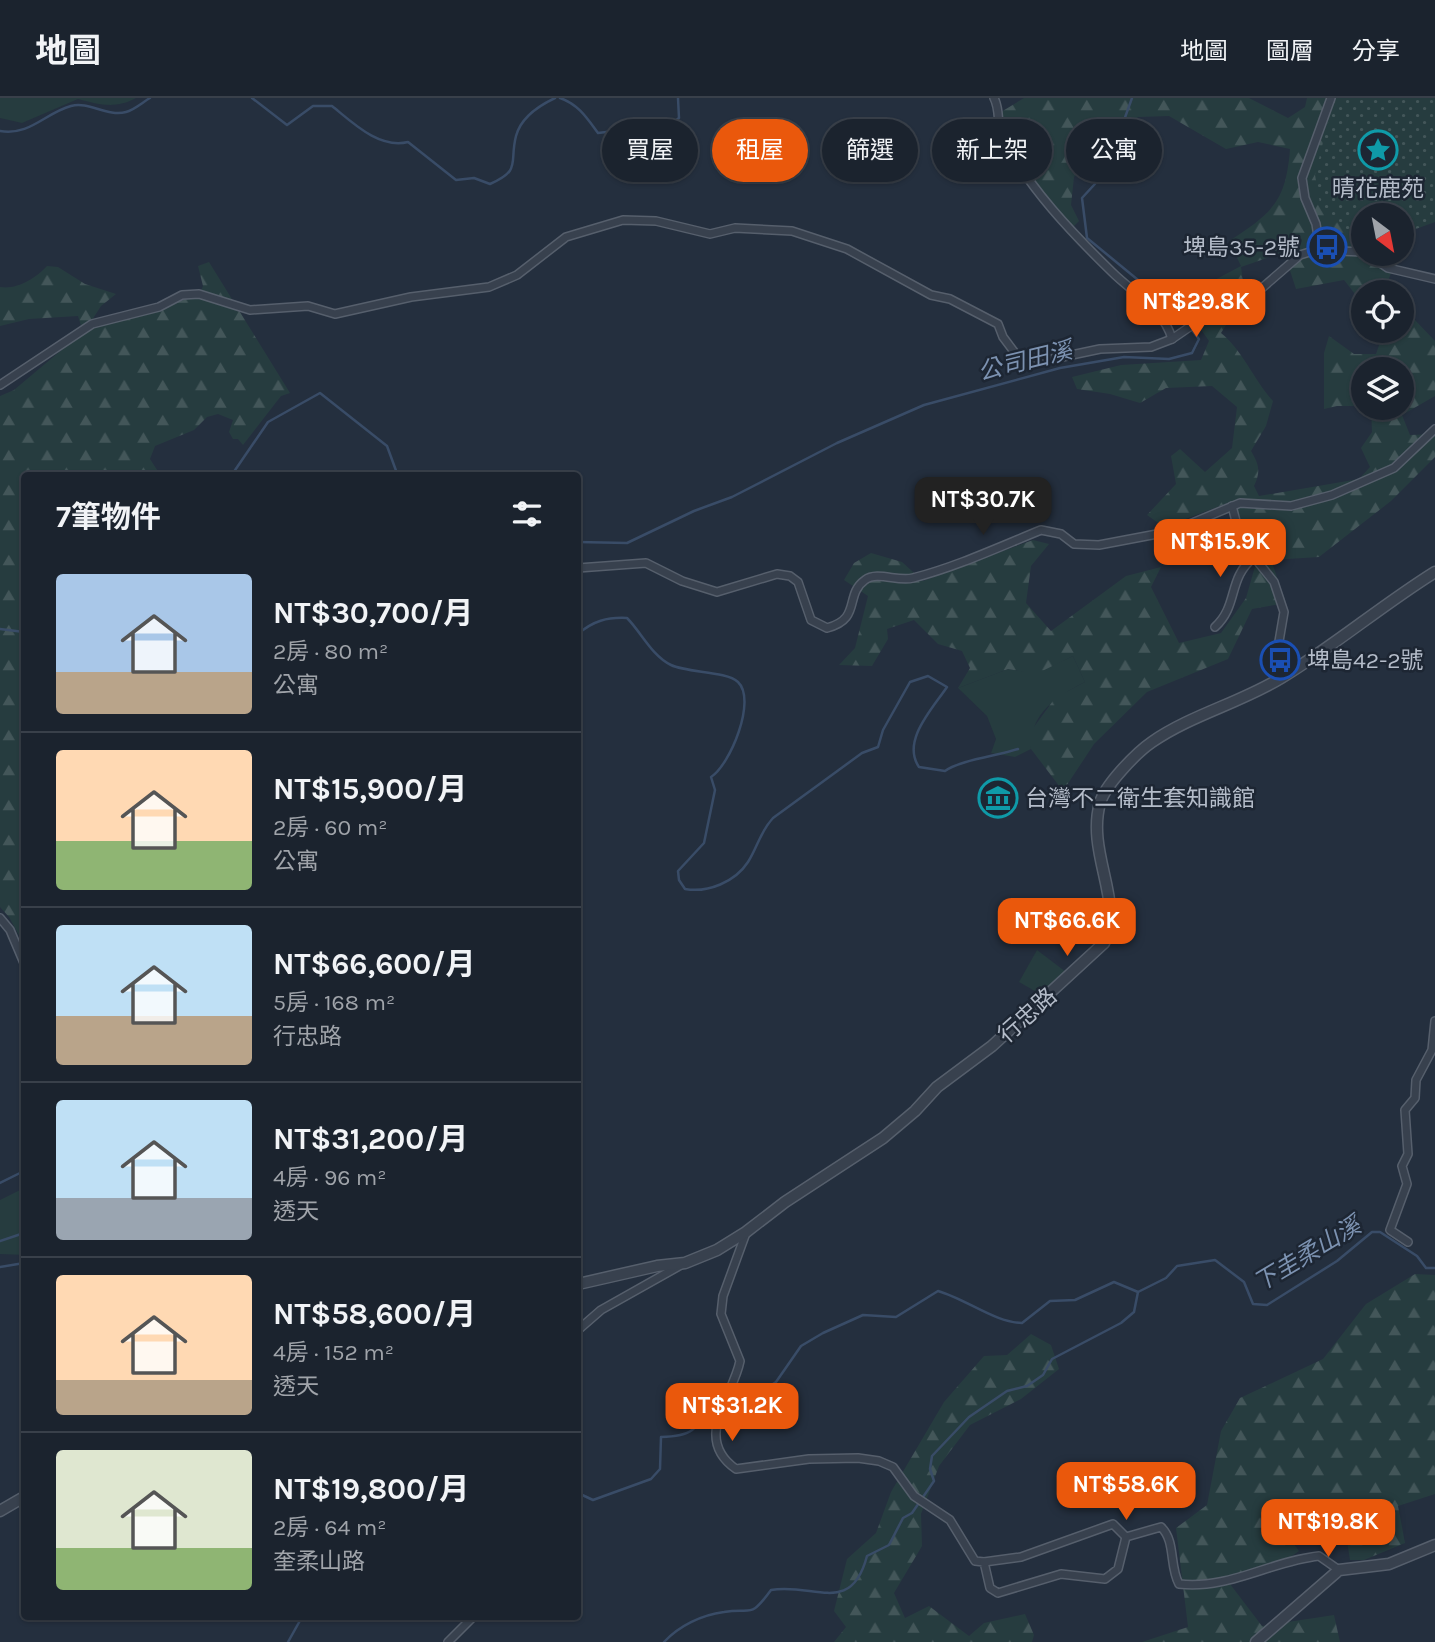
<!DOCTYPE html>
<html lang="zh-TW">
<head>
<meta charset="utf-8">
<style>
  body { margin:0; font-family:Karla,"Noto Sans TC",sans-serif; background:#282f3a; color:#f1f3f6; height:100vh; display:flex; flex-direction:column; font-size:26px; white-space:nowrap }
  * { box-sizing:border-box; margin:0 }
  p { font-size:23px; color:#a0a4aa }
  .icon { flex:none; width:38px; height:38px; fill:none; stroke:currentColor; stroke-width:2; stroke-linecap:round; stroke-linejoin:round }
  .map { position:relative; flex:1; overflow:hidden }
  .details { position:absolute; left:21px; top:374px; width:560px; height:1148px; display:flex; flex-direction:column; background:#1b232e; border-radius:7px; box-shadow:0 2px 5px #0004,0 0 0 2px #39404a }
  .details>* { flex:none }
  .guide { position:absolute; left:602px; top:21px; width:665px; height:63px; display:flex; gap:14px }
  .needle { width:46px; rotate:148deg }
  .fabs { position:absolute; left:1351px; top:105px; display:grid; gap:14px }
  .fabs a { display:grid; place-items:center; width:63px; height:63px; border-radius:50%; background:#1b232e; box-shadow:0 2px 5px #0004,0 0 0 2px #39404a; font-size:35px }
  .price { position:absolute; translate:-50% -60px; padding:0 16px; border-radius:14px; background:#ea580c; color:#fff; font-size:23px; line-height:46px; filter:drop-shadow(0 2px 4px #0008) }
  .price::after { content:''; position:absolute; left:50%; top:42px; width:21px; height:16px; margin-left:-10px; background:inherit; clip-path:polygon(0 0,100% 0,50% 100%) }
  .price.on { background:#222; color:#fff }
  ul { padding:0; list-style:none }
  li { display:flex; align-items:center; gap:21px; height:175px; padding:0 35px }
  li+li { border-top:2px solid #39404a }
  li span { display:grid; place-items:center; flex:none; width:196px; height:140px; border-radius:7px; color:#555 }
  li>.icon { margin-inline-start:auto }
  span .icon { width:84px; height:84px; fill:#fffc; stroke-width:1 }
  li b { font-size:30px }
  h2 { display:flex; justify-content:space-between; align-items:center; height:84px; padding:0 35px; font-size:30px }
  .chip { padding:0 24px; border-radius:32px; background:#1b232e; box-shadow:0 2px 5px #0004,0 0 0 2px #39404a; font-size:24px; line-height:63px }
  .chip.on { background:#ea580c; color:#fff }
  header { display:flex; align-items:center; gap:42px; box-sizing:border-box; height:98px; padding:0 35px; background:#1b232e; border-bottom:2px solid #39404a }
  header strong { font-size:33px }
  nav { display:flex; gap:38px; margin-inline-start:auto; font-size:24px }
  .map>svg:first-child { display:block }
  .grass { fill:#263c3f }
  .forest { fill:url(#forest-firs) }
  .garden { fill:url(#garden-dots) }
  .lines { fill:none; stroke-linecap:round; stroke-linejoin:round }
  .stream { stroke:#394c67; stroke-width:2.5 }
  .minor-casing { stroke:#565f6c; stroke-width:10 }
  .tertiary-casing { stroke:#565f6c; stroke-width:13 }
  .minor { stroke:#38414e; stroke-width:7 }
  .tertiary { stroke:#38414e; stroke-width:10 }
  .labels { text-anchor:middle; stroke-width:5; stroke-linejoin:round; paint-order:stroke }
  .poi-label { font-size:23px; fill:#b4bcc9; stroke:#1d2633; text-anchor:start }
  .street-label { font-size:23px; fill:#b4bcc9; stroke:#1d2633 }
  .water-label { font-size:24px; font-style:italic; fill:#7c92b1; stroke:#1d2633 }
</style>
</head>
<body>
<header>
<strong>地圖</strong>
<nav><a>地圖</a><a>圖層</a><a>分享</a></nav>
</header>
<div class="map">
<svg width="1435" height="1544" viewBox="0 0 1435 1544">
  <defs>
    <pattern id="forest-firs" width="22" height="20" patternUnits="userSpaceOnUse" patternTransform="scale(1.75)"><rect width="22" height="20" fill="#263c3f"/><path d="M5 1l3.5 6h-7zM16 11l3.5 6h-7z" fill="#435659"/></pattern>
    <pattern id="garden-dots" width="8" height="8" patternUnits="userSpaceOnUse" patternTransform="scale(1.75)"><rect width="8" height="8" fill="#263c3f"/><path d="M2 2h.1M6 6h.1" fill="none" stroke="#435659" stroke-width="1.8" stroke-linecap="round"/></pattern>
  </defs>
  <rect width="100%" height="100%" fill="#242f3e"/>
  <g class="grass">
    <path d="M0,0H136C116,11 100,7 78,1L22,25L0,20Z"/>
    <path d="M1073,558L1085,584C1056,599 1030,615 1031,651L1015,659L991,655L996,641L987,618L958,590L1008,571L1036,575Z"/>
    <path d="M1037,852L1066,874L1040,896L1019,884Z"/>
    <path d="M24,1090V1125L21,1127L24,1130V1157L0,1156V1102Z"/>
  </g>
  <g class="forest">
    <path d="M1024,0H1249L1288,20L1305,9L1307,0H1334L1346,131L1363,138V156H1398L1384,194L1355,196L1344,182L1296,191L1284,154L1241,169L1247,211L1232,218L1221,235C1244,254 1253,281 1273,303L1266,328L1251,353C1259,366 1261,374 1254,388L1259,398L1359,381L1370,369L1361,350L1372,334L1371,310H1402V271H1363V308H1337L1324,311V255L1329,238L1354,256H1376L1384,233H1402V219L1414,221L1435,243V298L1402,317L1410,337L1435,336V359L1391,403L1319,459L1271,462L1286,505L1252,511L1228,561L1147,594L1094,646L1063,693L1031,651V633L1055,600L1085,584L1073,558L1036,576L1008,571L958,590L970,570L962,553L938,546L914,522L887,531L888,541L872,568L839,567L855,550L868,498L844,482L854,465L871,455L902,464L923,483L1033,442L1049,446L1031,468L1026,505L1051,533L1126,478L1161,469L1151,489L1179,545L1221,535L1246,500L1258,458L1250,432L1228,405L1164,429L1147,417L1176,386L1171,358L1180,351L1205,374L1232,350L1237,309L1212,288L1166,290L1140,305L1110,296L1077,291L1072,279L1121,267L1201,262L1209,243L1189,214L1209,185L1241,168L1229,143C1272,115 1286,104 1290,51L1258,44L1226,51L1169,18L1138,19L1097,54L1074,79L1071,107L1079,123L1074,128C1039,105 1009,55 1001,14Z"/>
    <path d="M209,164L290,295L281,298L243,347L238,341H233L229,334L233,322L218,316L207,319L194,332L155,348L150,361L161,378H148L146,372H132L128,378H24V846L9,819L0,809V298L14,292L83,234L78,218L29,221L0,228V189C17,192 36,180 47,168L58,169L85,186L116,196L101,208L92,222L95,227L187,201L201,193L203,188L198,168Z"/>
    <path d="M1415,1176L1435,1177V1396L1398,1408L1405,1445L1364,1462H1350L1343,1416L1312,1415L1288,1438L1299,1453L1283,1464L1230,1486L1262,1528L1334,1517L1340,1544H1142L1188,1529L1176,1430L1207,1407L1221,1333L1240,1300L1323,1261L1366,1206Z"/>
    <path d="M1031,1236L1051,1247L1059,1271L1021,1301L970,1327L939,1368L921,1416L922,1448L894,1495L905,1520L929,1508L969,1538L984,1525L1025,1516L1034,1537L1032,1544H834L846,1529L834,1513L847,1461L876,1435L891,1394L944,1304L984,1258L1007,1257Z"/>
  </g>
  <path class="garden" d="M1334,0H1435V124L1413,132L1402,150V117H1363V138L1346,131L1321,111L1315,77Z"/>
  <g class="lines">
    <g class="stream">
      <path d="M252,0L287,27L313,8H332C353,25 379,51 408,44L456,82L474,80L490,86C522,72 509,65 516,38C521,19 538,8 555,0"/>
      <path d="M560,0C578,6 587,20 598,35L671,26L679,20L678,0"/>
      <path d="M0,33C30,38 45,15 71,8C89,3 107,19 126,14C134,12 143,4 150,0"/>
      <path d="M231,378L268,324L320,295L387,348L398,378"/>
      <path d="M578,444L627,445L694,413L732,399L837,345L924,307L1060,270L1124,259L1169,261L1192,255L1199,241L1177,214L1087,140L1082,100L1105,75L1132,0"/>
      <path d="M0,531L24,534"/>
      <path d="M578,536C593,523 607,519 627,520C641,534 652,558 671,567C688,575 726,573 738,584C757,602 730,667 711,679L715,692L704,745L678,773L679,782L685,791C708,795 735,784 748,764C758,748 760,734 773,720L862,655L878,649L883,632L910,584L928,578L947,589C933,610 901,643 919,669L945,673C960,662 997,658 1018,651"/>
      <path d="M0,1085L24,1073"/>
      <path d="M0,1143L24,1135"/>
      <path d="M0,1169L24,1165"/>
      <path d="M729,1302L750,1301L776,1284L801,1248L823,1235L863,1217L896,1219L938,1193C966,1201 996,1225 1022,1225L1050,1203L1075,1202L1114,1184L1138,1194L1166,1180L1177,1168L1215,1162L1244,1184L1253,1206L1267,1207L1337,1163L1372,1134H1380L1417,1158L1426,1170H1435"/>
      <path d="M578,1395L593,1402L651,1381L660,1371L661,1339C693,1338 696,1332 711,1305L722,1302"/>
      <path d="M288,1544L302,1519"/>
      <path d="M664,1544C679,1528 701,1517 724,1514C753,1509 749,1522 771,1492C813,1484 851,1519 867,1458L889,1447L903,1420L912,1415L934,1383L930,1371L932,1358L969,1319L1007,1293L1027,1288L1043,1277L1052,1261L1121,1225L1134,1214L1138,1194"/>
    </g>
    <g class="minor-casing">
      <g id="minor">
        <path d="M994,0C1001,13 996,28 1003,41C1030,91 1071,134 1112,174C1133,195 1164,211 1172,241"/>
        <path d="M1320,151L1316,126L1305,100L1302,80L1331,0"/>
        <path d="M1367,156L1388,170L1435,181"/>
        <path d="M0,287L92,226L159,209L182,197L199,196L250,212L308,208L335,216L411,199L489,189L517,177L566,139L623,122L656,123L710,136L735,130L792,133L847,151L931,197L950,201L998,226L1003,239L1024,267L1100,251L1151,249L1172,241L1223,206L1255,196L1300,157L1316,152L1363,154"/>
        <path d="M1232,408L1237,427L1254,459L1274,484L1284,514L1277,555L1290,574"/>
        <path d="M578,470L646,465L682,483L717,494L777,476L790,478L798,484L811,522L827,530C862,521 844,497 865,482C877,473 898,484 913,480C956,469 999,449 1041,432L1061,436L1074,446L1099,447L1173,433L1240,405L1291,408L1332,397L1394,370L1435,331"/>
        <path d="M1215,529C1239,507 1227,481 1254,459"/>
        <path d="M0,820L10,832L24,865"/>
        <path d="M746,1135L723,1198L721,1216L740,1263C733,1299 692,1340 736,1371L809,1361L858,1360L879,1363L893,1369L914,1398L950,1422L975,1463L984,1464L990,1490L998,1495L1061,1476L1105,1481L1118,1471L1126,1439L1161,1429C1176,1443 1169,1468 1179,1486C1228,1492 1271,1463 1319,1458L1339,1472"/>
        <path d="M1408,1144L1390,1132L1407,1086L1402,1068L1408,1056L1405,1012L1415,1000L1416,982L1432,952L1435,923"/>
        <path d="M578,1232L601,1212L681,1167"/>
        <path d="M984,1464L1021,1459L1113,1426L1126,1439"/>
        <path d="M448,1544L473,1519"/>
      </g>
    </g>
    <g class="tertiary-casing">
      <g id="tertiary">
        <path d="M578,1186L657,1168L685,1165L717,1152L746,1134L785,1104L883,1040L915,1013L937,989L992,948L1104,845C1125,805 1086,755 1100,705C1105,687 1136,655 1152,644C1191,617 1240,605 1281,580C1334,548 1382,507 1435,474"/>
        <path d="M0,1413L24,1399"/>
        <path d="M1256,1544L1339,1472L1389,1466L1435,1447"/>
      </g>
    </g>
    <use href="#minor" class="minor"/>
    <use href="#tertiary" class="tertiary"/>
  </g>
  <defs>
    <g id="sight-ring" transform="scale(2.0125)"><circle r="9.5" fill="#1d2633" stroke="#0f9aa8" stroke-width="1.5"/><path d="M0-6L1.8-2.2L6-1.7L2.9 1.2L3.7 5.4L0 3.3L-3.7 5.4L-2.9 1.2L-6-1.7L-1.8-2.2Z" fill="#0f9aa8"/></g>
    <g id="bus-ring" transform="scale(2.0125)"><circle r="9.5" fill="#1d2633" stroke="#1a4fb4" stroke-width="1.5"/><path d="M-5-6H5V4H4V6H2V4H-2V6H-4V4H-5ZM-3.5-4V0h7V-4ZM-3.5 1.2v1.5H-2V1.2ZM2 1.2v1.5H3.5V1.2Z" fill="#1a4fb4"/></g>
    <g id="museum-ring" transform="scale(2.0125)"><circle r="9.5" fill="#1d2633" stroke="#0f9aa8" stroke-width="1.5"/><path d="M0-6L6-3V-2H-6V-3ZM-5-1h2V3h-2ZM-1-1h2V3h-2ZM3-1h2V3H3ZM-6 4H6V6H-6Z" fill="#0f9aa8"/></g>
  </defs>
  <g fill-rule="evenodd">
    <use href="#sight-ring" x="1378" y="52"/>
    <use href="#bus-ring" x="1327" y="149"/>
    <use href="#bus-ring" x="1280" y="562"/>
    <use href="#museum-ring" x="998" y="700"/>
  </g>
  <g class="labels">
    <g class="poi-label">
      <text x="1378" y="98" text-anchor="middle">晴花鹿苑</text>
      <text x="1300" y="157" text-anchor="end">埤島35-2號</text>
      <text x="1307" y="570">埤島42-2號</text>
      <text x="1025" y="708">台灣不二衛生套知識館</text>
    </g>
    <g class="street-label">
      <text transform="translate(1027 917) rotate(-42)" y="8">行忠路</text>
    </g>
    <g class="water-label">
      <text transform="translate(1025 263) rotate(-14)" y="8">公司田溪</text>
      <text transform="translate(1307 1156) rotate(-31)" y="8">下圭柔山溪</text>
    </g>
  </g>
</svg>
<div class="fabs">
<a><svg class="needle" viewBox="-14 -14 28 28"><path d="M0-13l5 13h-10z" fill="#e53935"/><path d="M0 13l5-13h-10z" fill="#a0a4aa"/></svg></a>
<a><svg class="icon" aria-label="locate" viewBox="0 0 24 24"><circle cx="12" cy="12" r="6"/><path d="M12 2v4M12 18v4M2 12h4M18 12h4"/></svg></a>
<a><svg class="icon" aria-label="layers" viewBox="0 0 24 24"><path d="M12 4l9 5-9 5-9-5zM3 14l9 5 9-5"/></svg></a>
</div>
<b class="price" style="left:1196px;top:241px">NT$29.8K</b>
<b class="price on" style="left:983px;top:439px">NT$30.7K</b>
<b class="price" style="left:1220px;top:481px">NT$15.9K</b>
<b class="price" style="left:1067px;top:860px">NT$66.6K</b>
<b class="price" style="left:732px;top:1345px">NT$31.2K</b>
<b class="price" style="left:1126px;top:1424px">NT$58.6K</b>
<b class="price" style="left:1328px;top:1461px">NT$19.8K</b>
<div class="guide">
<a class="chip">買屋</a>
<a class="chip on">租屋</a>
<a class="chip">篩選</a>
<a class="chip">新上架</a>
<a class="chip">公寓</a>
</div>
<section class="details">
<h2>7筆物件<svg class="icon" aria-label="filters" viewBox="0 0 24 24"><path d="M4 7h16M4 17h16"/><circle cx="9" cy="7" r="2"/><circle cx="15" cy="17" r="2"/></svg></h2>
<ul>
<li><span style="background:linear-gradient(#a9c7e8 70%,#b9a48a 0)"><svg class="icon" aria-label="home" viewBox="0 0 24 24"><path d="M3 11l9-7 9 7M6 9v11h12V9"/></svg></span><div><b>NT$30,700/月</b><p>2房 · 80 m²</p><p>公寓</p></div></li>
<li><span style="background:linear-gradient(#ffd9b3 65%,#8fb573 0)"><svg class="icon" aria-label="home" viewBox="0 0 24 24"><path d="M3 11l9-7 9 7M6 9v11h12V9"/></svg></span><div><b>NT$15,900/月</b><p>2房 · 60 m²</p><p>公寓</p></div></li>
<li><span style="background:linear-gradient(#bfe0f5 65%,#b9a48a 0)"><svg class="icon" aria-label="home" viewBox="0 0 24 24"><path d="M3 11l9-7 9 7M6 9v11h12V9"/></svg></span><div><b>NT$66,600/月</b><p>5房 · 168 m²</p><p>行忠路</p></div></li>
<li><span style="background:linear-gradient(#bfe0f5 70%,#9aa5b1 0)"><svg class="icon" aria-label="home" viewBox="0 0 24 24"><path d="M3 11l9-7 9 7M6 9v11h12V9"/></svg></span><div><b>NT$31,200/月</b><p>4房 · 96 m²</p><p>透天</p></div></li>
<li><span style="background:linear-gradient(#ffd9b3 75%,#b9a48a 0)"><svg class="icon" aria-label="home" viewBox="0 0 24 24"><path d="M3 11l9-7 9 7M6 9v11h12V9"/></svg></span><div><b>NT$58,600/月</b><p>4房 · 152 m²</p><p>透天</p></div></li>
<li><span style="background:linear-gradient(#dfe7d0 70%,#8fb573 0)"><svg class="icon" aria-label="home" viewBox="0 0 24 24"><path d="M3 11l9-7 9 7M6 9v11h12V9"/></svg></span><div><b>NT$19,800/月</b><p>2房 · 64 m²</p><p>奎柔山路</p></div></li>
</ul>
</section>
</div>
</body>
</html>
